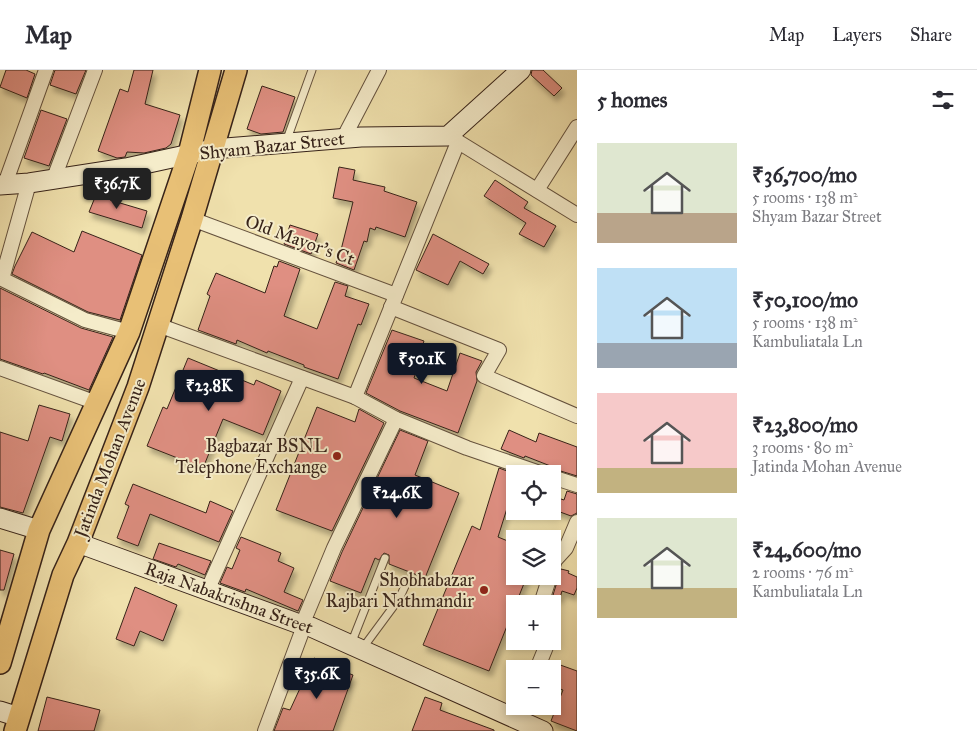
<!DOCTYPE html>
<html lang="en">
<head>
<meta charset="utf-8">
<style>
  body { margin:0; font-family:"IM FELL Great Primer",serif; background:#f2f2f3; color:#2b2b33; height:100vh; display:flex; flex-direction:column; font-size:19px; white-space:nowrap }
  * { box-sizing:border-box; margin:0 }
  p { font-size:16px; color:#7c7c81 }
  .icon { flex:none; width:28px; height:28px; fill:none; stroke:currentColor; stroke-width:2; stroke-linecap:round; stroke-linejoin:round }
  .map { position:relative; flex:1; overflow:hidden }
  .sheet { display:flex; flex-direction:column; background:#fff; width:400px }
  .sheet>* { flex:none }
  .tools { position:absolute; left:506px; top:395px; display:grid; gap:10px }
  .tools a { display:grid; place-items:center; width:55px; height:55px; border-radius:0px; background:#fff; box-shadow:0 2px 8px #0003; font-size:25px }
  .price { position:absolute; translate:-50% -42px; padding:0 11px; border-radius:5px; background:#111827; color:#fff; font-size:16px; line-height:32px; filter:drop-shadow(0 1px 2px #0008) }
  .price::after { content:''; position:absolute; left:50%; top:30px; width:15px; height:11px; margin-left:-8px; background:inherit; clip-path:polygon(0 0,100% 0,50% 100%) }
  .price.selected { background:#222; color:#fff }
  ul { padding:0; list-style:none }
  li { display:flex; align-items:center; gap:15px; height:125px; padding:0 20px }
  li span { display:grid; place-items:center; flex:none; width:140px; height:100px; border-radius:0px; color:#555 }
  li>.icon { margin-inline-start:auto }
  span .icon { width:60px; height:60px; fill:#fffc; stroke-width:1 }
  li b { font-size:21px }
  h2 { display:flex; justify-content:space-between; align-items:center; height:60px; padding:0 20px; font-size:21px }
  header { display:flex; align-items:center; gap:30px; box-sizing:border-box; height:70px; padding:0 25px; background:#fff; border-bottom:1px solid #e1e1e2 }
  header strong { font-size:24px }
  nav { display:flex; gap:28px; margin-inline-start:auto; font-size:18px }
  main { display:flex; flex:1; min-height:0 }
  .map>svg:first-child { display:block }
  .building { fill:#df8f82; stroke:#372319; filter:url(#shadow) }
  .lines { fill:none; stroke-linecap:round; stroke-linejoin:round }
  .lane-casing { stroke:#65523e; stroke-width:9 }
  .street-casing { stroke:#65523e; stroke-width:16 }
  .secondary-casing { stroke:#372319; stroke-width:21 }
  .primary-casing { stroke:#372319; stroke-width:24 }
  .lane { stroke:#f5ecca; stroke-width:7 }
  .street { stroke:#f5ecca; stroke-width:14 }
  .secondary { stroke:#f5ecca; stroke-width:19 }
  .primary { stroke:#e8c076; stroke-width:21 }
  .poi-dot { fill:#8f2418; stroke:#f5ecca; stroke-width:2 }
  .labels { text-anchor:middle; stroke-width:4; stroke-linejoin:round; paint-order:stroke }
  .street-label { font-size:18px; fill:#372319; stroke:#f5ecca }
  .poi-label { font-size:18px; fill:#372319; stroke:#f5ecca; text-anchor:end }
</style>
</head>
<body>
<header>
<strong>Map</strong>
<nav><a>Map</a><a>Layers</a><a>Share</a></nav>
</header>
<main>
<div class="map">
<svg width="577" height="661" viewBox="0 0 577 661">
  <defs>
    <filter id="shadow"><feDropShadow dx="3" dy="5.5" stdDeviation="2.5" flood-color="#0004"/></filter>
  </defs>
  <rect width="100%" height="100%" fill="#f0e1ad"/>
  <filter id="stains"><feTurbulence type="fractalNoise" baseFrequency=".004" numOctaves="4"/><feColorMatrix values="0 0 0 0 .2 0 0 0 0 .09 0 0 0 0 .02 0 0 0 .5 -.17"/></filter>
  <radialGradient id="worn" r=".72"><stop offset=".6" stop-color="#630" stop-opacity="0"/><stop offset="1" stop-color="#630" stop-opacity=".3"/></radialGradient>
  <g class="building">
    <path d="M6,0H26L35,4L27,28L0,17Z"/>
    <path d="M55,0H86L76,24L50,15Z"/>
    <path d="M134,0H153L145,34L180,45L171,74L166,78L144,83L127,82L125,87L117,88L98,81L120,19L128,22Z"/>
    <path d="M532,0H543L562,18L554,26L531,5Z"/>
    <path d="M262,16L295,27L283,62L261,64L247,59Z"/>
    <path d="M41,40L67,49L49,96L24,88Z"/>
    <path d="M339,97L355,100L353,110L385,117L384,121L417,132L405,167L376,157L375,160L370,158L367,172L364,171L354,200L336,193L340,180H341L353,132L333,128Z"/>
    <path d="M495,110L528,132L524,138L556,156L544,177L519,164L526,153L484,126Z"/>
    <path d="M98,120L112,125L110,130L147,141L142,158L89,142Z"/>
    <path d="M290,155L318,164L311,184L284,174Z"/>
    <path d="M82,161L142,185L120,250L88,242L12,204L15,196L32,162L74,182Z"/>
    <path d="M433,164L489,194L483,204L460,191L448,215L416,200Z"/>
    <path d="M279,191L300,199L284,246L317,259L335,212L348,216L345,226L369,234L361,255L358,254L338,309L304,297V295L268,281L267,283L237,270L236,274L198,260L210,226L207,224L216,203L265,223L274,196L277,197Z"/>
    <path d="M0,218L81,258L113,267L89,320L44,303L43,304L0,289Z"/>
    <path d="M392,260L424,271L413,301L416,302L414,308L447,321L460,283L482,291L476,302L477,311L458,363L400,341L366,323Z"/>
    <path d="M188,288L254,315L256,310L281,321L263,365L223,349L203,398L147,376L163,337L167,339Z"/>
    <path d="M39,335L70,344L62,371L50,367L23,443L0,437V362L28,371Z"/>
    <path d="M317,337L355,352L359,339L384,353L332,461L276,440Z"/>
    <path d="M400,360L428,371L415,405L459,423L425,508L389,494V485L384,483L379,490L375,488L361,523L330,511L342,482Z"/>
    <path d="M509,360L536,372L539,363L577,377V406L554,399L553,397L525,386L524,388L501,379Z"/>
    <path d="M499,398L515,404V413L498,467L515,474V506H527L489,601L423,575L472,456L480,460Z"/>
    <path d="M133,414L206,443L210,431L233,441L219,472L150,444L138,476L117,468L129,436L125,434Z"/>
    <path d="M567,421L577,424V443L571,446L552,439V426L564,430Z"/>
    <path d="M241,467L281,483L278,491L294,498L284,522L303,530L298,541L246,519L245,522L220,513L227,497L232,499L240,480L236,478Z"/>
    <path d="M159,473L211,491L205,505L178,494L176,497L153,489Z"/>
    <path d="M0,480L14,484L4,520H0Z"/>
    <path d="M561,499L569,501L568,503L577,507V518L574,525L562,521L560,528L553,525Z"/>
    <path d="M135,517L177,535L163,571L140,561L134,576L116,569Z"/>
    <path d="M314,588L326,593V595L353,605L333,661H274L283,638L290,640Z"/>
    <path d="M552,592L577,601V661L551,651L563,620L552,616Z"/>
    <path d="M47,627L100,640L94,661H38Z"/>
    <path d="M425,627L442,633L440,640L494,660V661H412Z"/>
  </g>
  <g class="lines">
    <g class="lane-casing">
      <g id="lane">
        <path d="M286,72L312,0"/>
        <path d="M351,574L385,488"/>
        <path d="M362,579L399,529L406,514"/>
      </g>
    </g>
    <g class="street-casing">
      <g id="street">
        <path d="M452,68L577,145"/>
        <path d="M343,69L379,0"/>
        <path d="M54,108L95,0"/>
        <path d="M29,113L2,209L85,250L129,262"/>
        <path d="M5,114L46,0"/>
        <path d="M537,120L577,57"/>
        <path d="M192,149L396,225"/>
        <path d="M391,237L499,280L484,306L577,346"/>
        <path d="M158,255L355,327L396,349L467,378L543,404"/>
        <path d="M0,298L97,333"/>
        <path d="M355,327L458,72"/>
        <path d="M552,407L577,415"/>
        <path d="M552,499L555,490L566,478L577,452"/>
        <path d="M207,521L302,308"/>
        <path d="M541,534L550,506"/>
        <path d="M302,555L334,478L396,349"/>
        <path d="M537,599L548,572L546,571"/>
        <path d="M265,661L304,556"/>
      </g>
    </g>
    <g class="secondary-casing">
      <g id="secondary">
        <path d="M0,115L29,113L126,98L213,79L361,67L448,66L521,0"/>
        <path d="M0,448L39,460"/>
        <path d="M78,473L302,555L311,557L543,661"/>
        <path d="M0,641L19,647"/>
      </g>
    </g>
    <g class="primary-casing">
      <g id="primary">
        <path d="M0,593L39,460L129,262L189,84L210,0"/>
        <path d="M15,661L63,505L78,473L138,317L192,149L236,0"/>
      </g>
    </g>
    <use href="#lane" class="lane"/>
    <use href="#street" class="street"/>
    <use href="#secondary" class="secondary"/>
    <use href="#primary" class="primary"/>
  </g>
  <g class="poi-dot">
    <circle cx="337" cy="386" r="5"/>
    <circle cx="484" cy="520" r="5"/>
  </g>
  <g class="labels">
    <g class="street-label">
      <text transform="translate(272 76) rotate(-6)" y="6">Shyam Bazar Street</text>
      <text transform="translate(300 170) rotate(20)" y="6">Old Mayor's Ct</text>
      <text transform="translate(110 388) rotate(-69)" y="6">Jatinda Mohan Avenue</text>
      <text transform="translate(229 528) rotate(20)" y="6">Raja Nabakrishna Street</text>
    </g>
    <g class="poi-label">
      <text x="327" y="382">Bagbazar BSNL<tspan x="327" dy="21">Telephone Exchange</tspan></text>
      <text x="474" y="516">Shobhabazar<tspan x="474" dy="21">Rajbari Nathmandir</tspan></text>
    </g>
  </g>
  <rect width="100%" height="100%" filter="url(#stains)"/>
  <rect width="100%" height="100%" fill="url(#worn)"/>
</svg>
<div class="tools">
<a><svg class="icon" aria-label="locate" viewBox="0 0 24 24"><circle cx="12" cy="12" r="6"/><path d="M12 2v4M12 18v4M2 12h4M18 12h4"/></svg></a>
<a><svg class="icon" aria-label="layers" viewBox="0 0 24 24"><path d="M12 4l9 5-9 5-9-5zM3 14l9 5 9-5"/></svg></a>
<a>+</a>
<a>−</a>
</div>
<b class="price selected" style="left:117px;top:140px">₹36.7K</b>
<b class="price" style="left:422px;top:315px">₹50.1K</b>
<b class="price" style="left:209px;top:342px">₹23.8K</b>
<b class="price" style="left:397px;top:449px">₹24.6K</b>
<b class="price" style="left:317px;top:630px">₹35.6K</b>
</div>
<section class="sheet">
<h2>5 homes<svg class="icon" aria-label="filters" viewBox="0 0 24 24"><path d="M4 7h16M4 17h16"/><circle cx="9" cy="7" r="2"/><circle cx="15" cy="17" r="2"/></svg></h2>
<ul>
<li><span style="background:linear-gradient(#dfe7d0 70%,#b9a48a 0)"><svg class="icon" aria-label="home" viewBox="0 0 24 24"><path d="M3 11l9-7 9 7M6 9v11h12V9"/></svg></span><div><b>₹36,700/mo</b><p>5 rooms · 138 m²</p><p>Shyam Bazar Street</p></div></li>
<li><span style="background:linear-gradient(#bfe0f5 75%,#9aa5b1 0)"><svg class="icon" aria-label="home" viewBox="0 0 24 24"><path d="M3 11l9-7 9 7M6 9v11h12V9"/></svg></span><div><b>₹50,100/mo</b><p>5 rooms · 138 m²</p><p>Kambuliatala Ln</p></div></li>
<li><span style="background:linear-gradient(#f6c9c9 75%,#c2b280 0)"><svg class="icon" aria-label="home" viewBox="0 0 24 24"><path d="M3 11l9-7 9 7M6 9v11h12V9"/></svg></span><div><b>₹23,800/mo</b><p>3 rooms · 80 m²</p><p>Jatinda Mohan Avenue</p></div></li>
<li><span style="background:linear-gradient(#dfe7d0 70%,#c2b280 0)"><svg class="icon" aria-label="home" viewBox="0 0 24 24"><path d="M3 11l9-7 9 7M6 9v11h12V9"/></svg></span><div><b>₹24,600/mo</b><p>2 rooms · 76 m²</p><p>Kambuliatala Ln</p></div></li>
</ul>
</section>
</main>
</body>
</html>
